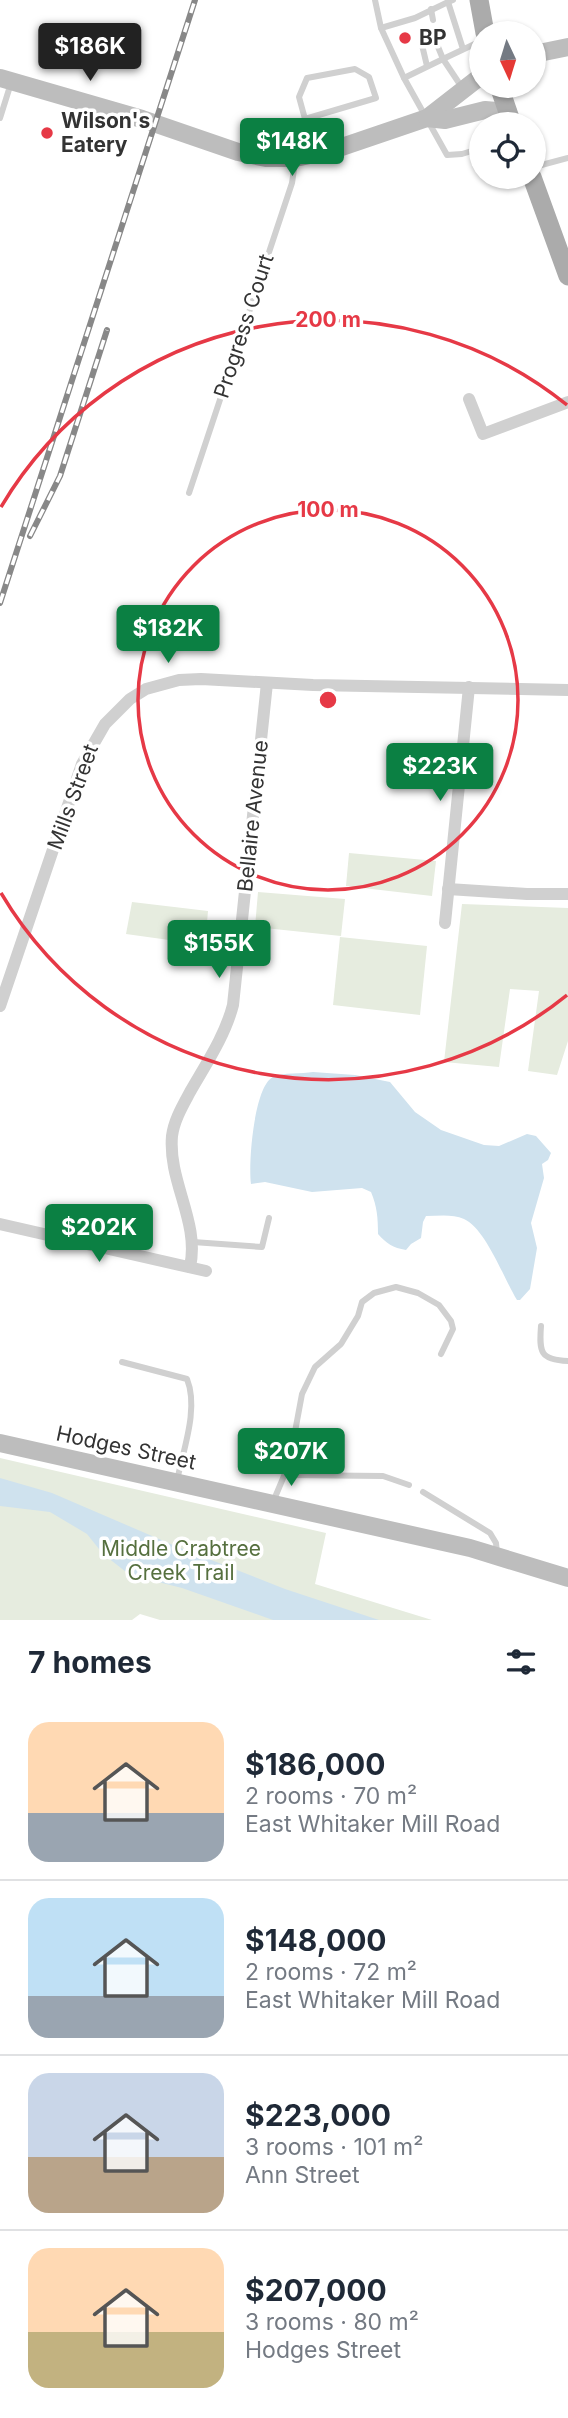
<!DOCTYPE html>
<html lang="en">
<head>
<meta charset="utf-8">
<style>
  body { margin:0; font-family:Inter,sans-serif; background:#f6f6f7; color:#1f2937; height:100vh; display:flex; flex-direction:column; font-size:26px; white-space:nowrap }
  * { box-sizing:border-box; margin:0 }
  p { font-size:23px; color:#747a83 }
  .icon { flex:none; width:38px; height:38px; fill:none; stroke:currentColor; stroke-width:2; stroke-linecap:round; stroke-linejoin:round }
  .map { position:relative; height:1620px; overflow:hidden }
  .side { display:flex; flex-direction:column; background:#fff; flex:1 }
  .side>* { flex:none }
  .needle { width:46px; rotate:176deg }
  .tools { position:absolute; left:469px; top:21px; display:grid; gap:14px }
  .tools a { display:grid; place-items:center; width:77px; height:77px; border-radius:50%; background:#fff; box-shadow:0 2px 5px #0004; font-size:35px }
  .price { position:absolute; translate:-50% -60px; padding:0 16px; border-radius:7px; background:#0b8043; color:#fff; font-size:23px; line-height:46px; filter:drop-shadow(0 2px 4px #0008) }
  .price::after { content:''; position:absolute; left:50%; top:42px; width:21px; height:16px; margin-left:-10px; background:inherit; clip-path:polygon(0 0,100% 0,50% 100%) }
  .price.on { background:#222; color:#fff }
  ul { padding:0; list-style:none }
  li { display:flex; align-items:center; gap:21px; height:175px; padding:0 28px }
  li+li { border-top:2px solid #e0e1e3 }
  li span { display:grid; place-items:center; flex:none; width:196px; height:140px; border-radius:21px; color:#555 }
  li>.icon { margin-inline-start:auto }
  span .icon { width:84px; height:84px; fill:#fffc; stroke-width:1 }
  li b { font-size:30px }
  h2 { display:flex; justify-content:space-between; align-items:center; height:84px; padding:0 28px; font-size:30px }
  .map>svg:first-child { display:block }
  .green { fill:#e6ecdf }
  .water { fill:#cfe2ee }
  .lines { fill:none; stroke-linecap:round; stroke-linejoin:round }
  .lane { stroke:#d0d0d0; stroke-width:6 }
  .street { stroke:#d0d0d0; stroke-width:12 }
  .secondary { stroke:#bdbdbd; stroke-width:18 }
  .primary { stroke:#ababab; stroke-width:19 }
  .rail-casing { stroke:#888; stroke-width:6 }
  .rail { stroke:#fff; stroke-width:3.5; stroke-dasharray:10; stroke-linecap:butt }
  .ring { fill:none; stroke:#e63946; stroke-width:3.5 }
  .poi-dot { fill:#e63946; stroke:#fff; stroke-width:2.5 }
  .labels { text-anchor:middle; stroke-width:7; stroke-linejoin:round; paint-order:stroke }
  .poi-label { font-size:21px; font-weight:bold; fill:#333; stroke:#fff; text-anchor:start }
  .street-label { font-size:21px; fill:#333; stroke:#fff }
  .park-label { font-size:21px; fill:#56703f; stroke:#fff }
  .centre { fill:#e63946; stroke:#fff; stroke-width:3.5 }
  .ring-label { font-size:21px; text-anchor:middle; font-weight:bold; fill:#e63946; stroke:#fff; stroke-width:7; stroke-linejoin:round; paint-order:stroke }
</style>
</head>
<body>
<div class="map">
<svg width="568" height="1620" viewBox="0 0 568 1620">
  <rect width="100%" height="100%" fill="#fff"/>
  <g class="green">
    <path d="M349,853L436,861L432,896L346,886Z"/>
    <path d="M258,892L345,899L341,936L255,927Z"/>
    <path d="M132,902L208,911L205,945L126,934Z"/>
    <path d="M462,904L568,908V1041L557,1075L528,1071L539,991L510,989L499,1067L444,1062Z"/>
    <path d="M340,937L427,946L420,1015L333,1005Z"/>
    <path d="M0,1458L326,1533L315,1584L432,1620H160L140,1614L132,1620H0Z"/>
  </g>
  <g class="water">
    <path d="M313,1072L355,1075L390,1082L415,1112L441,1130L484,1145L499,1146L527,1134L536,1136L551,1153L548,1160L542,1164L544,1178L531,1223L537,1248L530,1289L520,1300H517C504,1279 486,1229 464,1219C453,1214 439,1216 426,1216L423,1222L421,1238L411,1244L406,1250C393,1248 386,1243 378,1234C378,1218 377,1206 371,1192L362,1188L312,1192L265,1182L251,1184C248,1164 254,1086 273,1077C283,1072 302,1074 313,1072Z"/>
    <path d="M0,1478L52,1493L173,1545L285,1589L379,1620H273L182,1588L130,1575L103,1554L87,1534L50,1512L0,1506Z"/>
  </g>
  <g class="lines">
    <g class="lane">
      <path d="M375,0L381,28L404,78L447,155L462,154L481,148"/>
      <path d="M453,0L448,2L463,49"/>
      <path d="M431,9L433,20"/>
      <path d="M381,28L415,18L448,2"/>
      <path d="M422,45L427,66"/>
      <path d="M404,78L443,59L436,42"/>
      <path d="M463,89L443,59L481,41"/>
      <path d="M0,118L11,83"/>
      <path d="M305,119L299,97L307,78L355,69L369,77L376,98L305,119L314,153"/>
      <path d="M534,167L568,158"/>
      <path d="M189,493L292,183L295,162"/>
      <path d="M193,1242L262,1247L269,1218"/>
      <path d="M541,1326C539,1352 540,1360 568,1361"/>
      <path d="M122,1362L187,1379C199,1409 183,1450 177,1481"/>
      <path d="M285,1475L383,1476L409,1485"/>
      <path d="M423,1492L490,1533L496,1543L497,1553"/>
      <path d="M273,1502L289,1464L302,1394L315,1367L341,1344L358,1316L362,1302L374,1293L396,1287L418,1293L439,1305L451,1321L453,1329L441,1354"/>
    </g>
    <g class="street">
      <path d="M469,399L483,434L568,402"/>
      <path d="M448,889L527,894H568"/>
      <path d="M445,923L469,687"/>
      <path d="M0,1006L82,764L105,724L130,699L146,689L179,680L201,679L313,685L568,690"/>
      <path d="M0,1224L206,1271"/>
      <path d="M190,1267C200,1222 168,1182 172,1136C174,1120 183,1105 190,1092C206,1064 225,1036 233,1005L267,683"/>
    </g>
    <g class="secondary">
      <path d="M534,54L568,47"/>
      <path d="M0,78L142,119L238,152L266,158H295L330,151L427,118L481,76"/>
      <path d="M427,118L445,120L485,110L508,112"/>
      <path d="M0,1443L470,1548L568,1578"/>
    </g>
    <g class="primary">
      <path d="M479,0L485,33"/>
      <path d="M499,86L512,124"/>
      <path d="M532,177L568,276"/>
    </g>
    <g class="rail-casing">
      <g id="rail">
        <path d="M30,536L60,476L107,330"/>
        <path d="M0,603L195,0"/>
      </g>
    </g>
    <use href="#rail" class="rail"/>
  </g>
  <g class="ring">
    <circle cx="328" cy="700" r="190"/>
    <path d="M567 995A380 380 0 0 1 1 893M1 507A380 380 0 0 1 567 405"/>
  </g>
  <g class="poi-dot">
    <circle cx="405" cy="38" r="7"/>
    <circle cx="47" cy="133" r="7"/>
  </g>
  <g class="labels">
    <g class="poi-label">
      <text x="419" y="45">BP</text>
      <text x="61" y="128">Wilson's<tspan x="61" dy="24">Eatery</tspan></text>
    </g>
    <g class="street-label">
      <text transform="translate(244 326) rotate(-72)" y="7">Progress Court</text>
      <text transform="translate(73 797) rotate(-70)" y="7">Mills Street</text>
      <text transform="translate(253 816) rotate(-84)" y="7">Bellaire Avenue</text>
      <text transform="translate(126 1448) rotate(12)" y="7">Hodges Street</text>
    </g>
    <g class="park-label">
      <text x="181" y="1556">Middle Crabtree<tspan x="181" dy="24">Creek Trail</tspan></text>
    </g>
  </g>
  <circle cx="328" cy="700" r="10" class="centre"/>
  <g class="ring-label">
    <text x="328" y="327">200 m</text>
    <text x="328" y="517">100 m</text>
  </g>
</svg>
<div class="tools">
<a><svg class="needle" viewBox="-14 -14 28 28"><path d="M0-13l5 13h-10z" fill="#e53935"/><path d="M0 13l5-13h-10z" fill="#747a83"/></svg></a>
<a><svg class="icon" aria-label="locate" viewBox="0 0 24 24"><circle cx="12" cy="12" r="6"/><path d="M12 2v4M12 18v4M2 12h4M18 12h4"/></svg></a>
</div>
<b class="price on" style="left:90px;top:83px">$186K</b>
<b class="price" style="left:292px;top:178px">$148K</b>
<b class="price" style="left:168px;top:665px">$182K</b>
<b class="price" style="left:440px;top:803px">$223K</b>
<b class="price" style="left:219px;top:980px">$155K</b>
<b class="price" style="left:99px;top:1264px">$202K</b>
<b class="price" style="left:291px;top:1488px">$207K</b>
</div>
<section class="side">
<h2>7 homes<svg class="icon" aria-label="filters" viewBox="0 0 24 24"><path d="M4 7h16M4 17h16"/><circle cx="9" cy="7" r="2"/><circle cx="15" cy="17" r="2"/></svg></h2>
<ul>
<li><span style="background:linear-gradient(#ffd9b3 65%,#9aa5b1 0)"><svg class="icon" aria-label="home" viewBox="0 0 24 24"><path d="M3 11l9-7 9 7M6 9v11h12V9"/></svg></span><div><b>$186,000</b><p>2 rooms · 70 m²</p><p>East Whitaker Mill Road</p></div></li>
<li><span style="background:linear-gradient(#bfe0f5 70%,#9aa5b1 0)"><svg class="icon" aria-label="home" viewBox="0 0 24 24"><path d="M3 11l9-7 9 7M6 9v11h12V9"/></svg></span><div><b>$148,000</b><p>2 rooms · 72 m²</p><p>East Whitaker Mill Road</p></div></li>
<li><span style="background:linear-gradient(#c9d6e8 60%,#b9a48a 0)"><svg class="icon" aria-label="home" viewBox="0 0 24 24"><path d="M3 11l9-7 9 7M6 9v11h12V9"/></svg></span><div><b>$223,000</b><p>3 rooms · 101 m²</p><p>Ann Street</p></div></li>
<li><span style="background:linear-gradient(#ffd9b3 60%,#c2b280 0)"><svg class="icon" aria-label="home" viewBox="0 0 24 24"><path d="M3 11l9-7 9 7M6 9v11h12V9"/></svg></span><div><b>$207,000</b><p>3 rooms · 80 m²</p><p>Hodges Street</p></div></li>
</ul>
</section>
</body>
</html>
